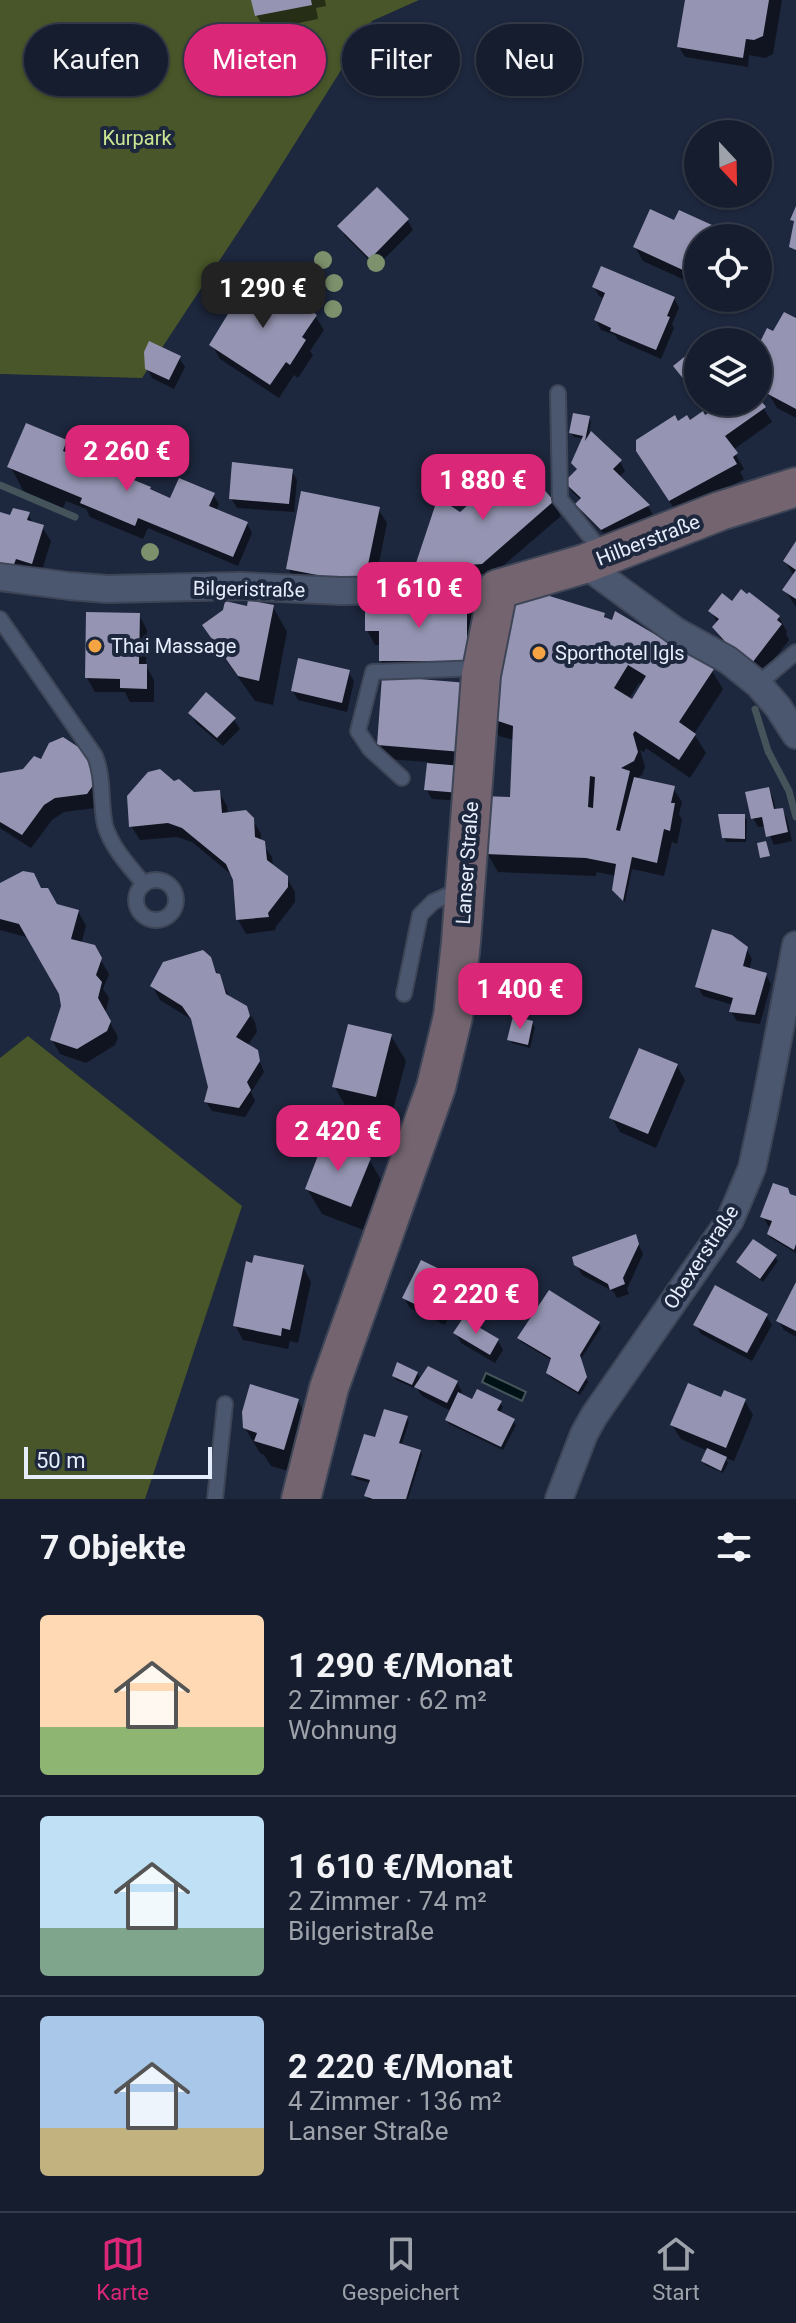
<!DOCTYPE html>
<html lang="de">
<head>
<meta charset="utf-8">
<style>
  body { margin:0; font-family:Roboto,sans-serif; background:#1f2636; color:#f1f3f6; height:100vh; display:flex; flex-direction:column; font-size:30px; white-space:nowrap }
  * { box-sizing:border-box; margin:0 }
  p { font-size:26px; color:#9ea2aa }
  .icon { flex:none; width:44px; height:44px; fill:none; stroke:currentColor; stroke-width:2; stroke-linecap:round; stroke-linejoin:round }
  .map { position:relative; height:1499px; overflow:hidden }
  .details { display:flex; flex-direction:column; background:#161d2e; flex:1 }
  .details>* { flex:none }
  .banner { position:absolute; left:24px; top:24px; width:748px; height:72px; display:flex; gap:16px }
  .needle { width:52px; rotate:158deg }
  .buttons { position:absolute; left:684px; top:120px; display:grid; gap:16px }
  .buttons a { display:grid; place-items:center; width:88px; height:88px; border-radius:50%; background:#161d2e; box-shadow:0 2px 6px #0004,0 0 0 2px #353b4a; font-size:40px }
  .scale { position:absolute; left:24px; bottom:20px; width:188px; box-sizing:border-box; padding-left:8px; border:4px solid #e6eefd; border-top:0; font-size:22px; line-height:28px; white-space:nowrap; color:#e6eefd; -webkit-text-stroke:6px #1d273d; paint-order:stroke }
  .price { position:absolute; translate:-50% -68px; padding:0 18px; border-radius:16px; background:#db2777; color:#fff; font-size:26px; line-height:52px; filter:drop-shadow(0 2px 4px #0008) }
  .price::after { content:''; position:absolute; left:50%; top:48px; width:24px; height:18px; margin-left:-12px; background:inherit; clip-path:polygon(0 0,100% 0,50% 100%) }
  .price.selected { background:#222; color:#fff }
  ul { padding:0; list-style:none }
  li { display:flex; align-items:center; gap:24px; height:200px; padding:0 40px }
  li+li { border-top:2px solid #353b4a }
  li span { display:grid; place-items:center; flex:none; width:224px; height:160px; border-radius:8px; color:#555 }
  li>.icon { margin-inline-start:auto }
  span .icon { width:96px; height:96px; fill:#fffc; stroke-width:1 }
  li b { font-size:34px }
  h2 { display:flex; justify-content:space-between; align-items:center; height:96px; padding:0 40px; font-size:34px }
  .tag { padding:0 28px; border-radius:36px; background:#161d2e; box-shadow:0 2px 6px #0004,0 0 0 2px #353b4a; font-size:28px; line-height:72px }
  .tag.selected { background:#db2777; color:#fff }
  .tab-bar { display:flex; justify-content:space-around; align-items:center; height:112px; border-top:2px solid #353b4a; background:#161d2e; font-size:22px; color:#9ea2aa }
  .tab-bar a { display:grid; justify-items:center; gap:4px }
  .tab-bar .selected { color:#db2777 }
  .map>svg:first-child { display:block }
  .green { fill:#485629 }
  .water { fill:#001215; stroke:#45545b; stroke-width:2 }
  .shadow { fill:#0007; fill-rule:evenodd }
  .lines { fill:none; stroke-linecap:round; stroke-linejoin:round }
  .stream { stroke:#45545b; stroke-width:7 }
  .building { fill:#9594b2; fill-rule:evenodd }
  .service-casing { stroke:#3d4557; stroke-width:18 }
  .minor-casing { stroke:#3d4557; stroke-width:30 }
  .secondary-casing { stroke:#3d4557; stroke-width:42 }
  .service { stroke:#4b576f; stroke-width:14 }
  .minor { stroke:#4b576f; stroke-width:26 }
  .secondary { stroke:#736470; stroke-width:38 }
  .tree { fill:#7d916c }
  .poi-dot { fill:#f4a443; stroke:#1d273d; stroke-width:3 }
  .labels { text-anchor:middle; stroke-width:8; stroke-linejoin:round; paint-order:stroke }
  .park-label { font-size:20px; fill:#cce793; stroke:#1d273d }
  .street-label { font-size:20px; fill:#e6eefd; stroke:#1d273d }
  .poi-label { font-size:20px; fill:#e6eefd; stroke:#1d273d; text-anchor:start }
</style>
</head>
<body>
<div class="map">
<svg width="796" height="1499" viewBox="0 0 796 1499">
  <rect width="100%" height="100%" fill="#1d273d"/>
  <g class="green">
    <path d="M0,0H419L372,21L260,199L142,378L0,374Z"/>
    <path d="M28,1036L242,1206L145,1499H0V1058Z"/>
  </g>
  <path class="water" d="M486,1373L526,1392L522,1401L482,1382Z"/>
  <g class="shadow">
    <path d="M254,0H325L326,6L316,8L318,19L265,30L257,16Z"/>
    <path d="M687,0H782L773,54L765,58L749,55L748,67L685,57L679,47Z"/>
    <path d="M377,190L408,221L413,230L376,267L345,236L340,226Z"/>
    <path d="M711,227L717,238H698V286L643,261L635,247Z"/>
    <path d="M594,287L674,298L679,308L672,324L674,328L661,359L618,340L615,335L601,330L596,320L605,299L599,296Z"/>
    <path d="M315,316L324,330L310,351L313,355L298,378L294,375L279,398L220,359L212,345Z"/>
    <path d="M796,321V418L777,408L770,396L758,388V362L762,353L759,348L768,331L774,334Z"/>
    <path d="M179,358L185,367L174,389L152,378L147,368Z"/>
    <path d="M758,400L772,422L733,450L744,469L740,472L744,479L678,515L647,465L678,424L705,418L711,414L701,402H758Z"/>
    <path d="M589,418L591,422L589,432L620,462L625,471L619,477L648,506L653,515L608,538L583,513L578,504L581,500L572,492L567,482L578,471L573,463L584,439L574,437L571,433Z"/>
    <path d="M66,442L76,458L171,500L213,495L219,504L216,511L247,524L252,533L238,566L148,528L143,539L90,517L86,509L66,501L63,508L24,492L10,466Z"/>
    <path d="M519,463L553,502L561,516L490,577L424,583L416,569L460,515Z"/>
    <path d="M291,470L297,480L294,512L237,508L231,498Z"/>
    <path d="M378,509L387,523L372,598L296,583L288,568Z"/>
    <path d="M0,514L12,518L28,514L34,525L42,527L51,541L40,577L0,565Z"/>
    <path d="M796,545V607L785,590L794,576L785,561Z"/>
    <path d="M466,603L474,617V675H389L381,661V645H375L367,630Z"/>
    <path d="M732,604L779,617L787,632L786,634L789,640L761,676L741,661L723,642L715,627L718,624L711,611Z"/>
    <path d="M273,607L287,632L273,705L255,701L219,650L204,625L225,611Z"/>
    <path d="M604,614L608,621L712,671L723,689L694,734L706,753L690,778L646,748L644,752L640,750L645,767L642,775L635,779L673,788L682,802L679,814L682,820L677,844L672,842L664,876L632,869L625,902L617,895V876L596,872V876L498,872L487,853L512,799L514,740L499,736L488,717ZM639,683L643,685L633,702L629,699Z"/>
    <path d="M139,615L147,630L146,666L154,680V702H130L125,692H95L87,678Z"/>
    <path d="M348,672L354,681L347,712L298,700L293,691Z"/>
    <path d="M467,685L464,801L432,799L426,789L429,762L387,759L379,744Z"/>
    <path d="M206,695L234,720L240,729L223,746L196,723L191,713Z"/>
    <path d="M63,739L96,770L101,799L95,808L64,812L52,820L31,848L0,828V775L24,771L42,762Z"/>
    <path d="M768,789L773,798L776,811L782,810L787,819L792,841L774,845L766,826L758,827L753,818Z"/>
    <path d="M219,792L227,806L228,814L252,819L261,834V842L272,857L273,867L286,877L295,892V902L275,928L276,930L246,934L238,920L233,876L192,842L177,837L140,840L131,826L193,794Z"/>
    <path d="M744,816L747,820L746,842H726L724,837Z"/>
    <path d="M0,885L41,890L56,906L78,911L86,926L81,944L93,947L109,974L103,989L109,998L105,1014L118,1037L115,1045L86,1063L60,1054L52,1040L63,1006L61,993L30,938L0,930Z"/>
    <path d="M746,949L752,959L749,970L766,975L771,984L760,1024L737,1021L731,1012L733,1005L703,996L698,987Z"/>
    <path d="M210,959L230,998L246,1008L255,1022L257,1032L247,1046L256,1052L264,1072L251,1092L255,1101L245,1117L212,1111L206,1102L210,1087L194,1021L160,1000L152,986Z"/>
    <path d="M532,1023L535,1027L530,1048L512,1043L510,1039Z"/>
    <path d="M391,1036L406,1061L390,1121L349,1112L334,1086Z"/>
    <path d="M677,1066L685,1080L656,1148L620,1132L612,1118Z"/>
    <path d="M369,1159L384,1185L366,1231L322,1214L307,1189Z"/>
    <path d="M791,1196L796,1198V1253L771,1238L769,1234L771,1227L768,1226L763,1216Z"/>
    <path d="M635,1237L643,1254L627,1289L629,1294L617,1298L614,1292L582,1275L576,1264Z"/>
    <path d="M775,1257L778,1261L763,1282L741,1266L738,1262Z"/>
    <path d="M303,1267L311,1282L298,1343L290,1341L288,1349L243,1340L235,1325Z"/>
    <path d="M457,1280L462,1289L445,1325L410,1308L404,1298Z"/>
    <path d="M796,1286V1337L784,1330L778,1321Z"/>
    <path d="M766,1315L772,1325L752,1361L701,1334L696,1325Z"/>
    <path d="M599,1324L601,1328L580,1360L588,1382L580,1395L550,1377L548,1373L553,1361L521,1342L519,1338Z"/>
    <path d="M456,1333L498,1341L503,1350L495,1363L461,1343Z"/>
    <path d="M417,1373L421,1381L457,1382L462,1392L460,1395L473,1402L500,1403L503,1407L499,1414L513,1421L516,1425L503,1450L449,1424L447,1420L451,1411L422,1396L415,1386L414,1388L396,1380L394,1376Z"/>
    <path d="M722,1399L745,1401L753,1415L734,1461L725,1458L728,1463L723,1473L705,1465L703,1461L708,1451L681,1439L672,1425Z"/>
    <path d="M298,1401L312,1426L298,1474L271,1466L264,1455L260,1453L245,1428Z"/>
    <path d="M406,1418L409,1422L401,1446L420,1451L422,1455L408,1499H368L367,1496L371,1483L356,1479L353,1475L377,1440Z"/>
  </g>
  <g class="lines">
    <g class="stream">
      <path d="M0,485L75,517"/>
      <path d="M755,709L768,751L789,791L796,817"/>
    </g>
  </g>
  <g class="building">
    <path d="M251,0H311L312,5L255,16Z"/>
    <path d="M685,0H769L763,36L754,40L746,39L743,58L677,47Z"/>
    <path d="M377,187L409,219L370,259L337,226Z"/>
    <path d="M796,206V250L789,247L794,221L790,220Z"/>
    <path d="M650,209L674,220L679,210L712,225L708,235L715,238H698V277L633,247Z"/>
    <path d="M601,266L675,297L667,316L670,317L656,350L610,331L611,328L594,320L605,293L592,287Z"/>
    <path d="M256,274L317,315L302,337L306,340L290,365L286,362L270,385L209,345L239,296Z"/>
    <path d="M784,312L796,318V409L766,393L770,387L758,381V357L762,350L758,346L767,328L773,331Z"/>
    <path d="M149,341L181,356L169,380L145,369L144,352Z"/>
    <path d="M698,346V397L673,366Z"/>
    <path d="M758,397L766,407L725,436L738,453L733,457L737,464L669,501L636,451V440L675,415L678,421L687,415L690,420L703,411L705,415L710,412L702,402H758Z"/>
    <path d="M573,413L590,416L585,441L591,431L622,460L613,469L650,505L601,530L575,504L581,498L564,482L577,469L571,463L583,436L569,433Z"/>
    <path d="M26,423L67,440L63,451L151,487L150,489L170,498L179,478L215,493L209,506L248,522L233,557L138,518L135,526L80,503L82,498L7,467Z"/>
    <path d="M519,461L554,501L482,564L414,569L435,506L442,500L460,512Z"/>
    <path d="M232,462L293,469L289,504L229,499Z"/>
    <path d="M301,491L380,507L364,584L286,569Z"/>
    <path d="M13,508L30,512L27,520L44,525L32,564L16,559L13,567L0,563V512L10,515Z"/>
    <path d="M796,541V599L782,590L796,570L783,561Z"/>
    <path d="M520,587L605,613L604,617L612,620L615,611L714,669L679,722L696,734L679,760L635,731L633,734L638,752L634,761L621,768L630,771L616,830L620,831L634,777L675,786L671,803H675L670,831L664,829L657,863L632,857L623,901L612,890L616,864L586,858L485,854L482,796L510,797L513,726L486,717L487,698ZM628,665L646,676L632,699L614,688ZM590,776L595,777L593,808L588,807Z"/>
    <path d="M741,589L747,594L749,592L780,616L777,620L782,624L752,663L730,647L712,627L719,619L708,611L722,593L732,601Z"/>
    <path d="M248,600L274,605L259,681L238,676L202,625L223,610L225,601L247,606Z"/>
    <path d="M365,600L467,601V661H379V631H365Z"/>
    <path d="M86,612L140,613L139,664H147V689L120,688V679L85,678Z"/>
    <path d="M298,658L350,670L342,703L291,691Z"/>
    <path d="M382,676L468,683L462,752L377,745Z"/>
    <path d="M206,692L236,718L217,738L188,713Z"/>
    <path d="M63,737L89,754L94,784L87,794L55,798L44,805L22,835L0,822V773L23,769L34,756L41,759L49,743Z"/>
    <path d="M427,763L462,766L460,793L424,790Z"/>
    <path d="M160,769L174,781L179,779L194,792L220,790L222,813L246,810L254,818L255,837L265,841L267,860L288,876V887L268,913L269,917L236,920L233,880L226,864L182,828L168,823L129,827L127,796L148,772Z"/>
    <path d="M769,787L774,809L783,808L788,832L766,837L762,817L751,819L745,792Z"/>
    <path d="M718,814H745V839L722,838Z"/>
    <path d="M766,841L770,856L760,858L757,843Z"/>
    <path d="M23,871L34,873L41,888H48L57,904L79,910L71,939L95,945L102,958L96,975L102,982L98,998L111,1021L107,1031L77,1049L50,1040L61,1006L59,994L19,924L0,919V883Z"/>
    <path d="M712,929L732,935L748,947L743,966L767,973L755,1015L729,1012L733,998L695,987Z"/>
    <path d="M203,950L211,957L216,973L220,974L226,994L247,1006L250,1016L236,1037L258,1050L260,1061L247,1082L251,1090L239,1108L204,1102L208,1087L191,1019L182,1006L150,986L163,962Z"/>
    <path d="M513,1016L533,1021L528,1045L507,1040Z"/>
    <path d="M348,1024L392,1034L376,1097L332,1087Z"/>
    <path d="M639,1048L678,1064L648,1134L609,1118Z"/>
    <path d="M324,1140L371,1158L351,1207L305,1189Z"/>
    <path d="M773,1183L788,1188L790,1194L796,1196V1244L794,1250L767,1234L772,1221L760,1217Z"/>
    <path d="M636,1234L639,1244L623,1278L625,1284L610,1290L608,1284L574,1265L572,1257Z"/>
    <path d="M753,1239L777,1255L760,1279L736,1262Z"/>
    <path d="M254,1255L304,1265L290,1330L282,1328L281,1336L233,1326L246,1261L252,1263Z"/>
    <path d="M421,1260L458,1278L440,1316L402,1298Z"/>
    <path d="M796,1282V1331L776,1321Z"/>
    <path d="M715,1285L768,1314L747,1353L693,1325Z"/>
    <path d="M549,1290L600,1322L580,1355L587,1377L578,1392L546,1373L551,1358L517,1338Z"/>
    <path d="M463,1318L499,1339L490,1355L453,1333Z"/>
    <path d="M397,1362L418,1372L412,1385L392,1376Z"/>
    <path d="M428,1366L458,1381L447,1403L414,1387Z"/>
    <path d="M688,1383L721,1397L724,1390L746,1399L726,1448L670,1425Z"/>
    <path d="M250,1384L299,1399L284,1450L254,1441L257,1433L243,1428L242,1412Z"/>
    <path d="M477,1389L502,1401L497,1410L515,1419L501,1447L445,1420L458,1392L472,1399Z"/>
    <path d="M384,1409L408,1416L399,1443L421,1450L406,1499H373L364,1496L370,1480L351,1475L364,1434L375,1437Z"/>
    <path d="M707,1448L727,1457L721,1471L701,1461Z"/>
  </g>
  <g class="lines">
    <g class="service-casing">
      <g id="service">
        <path d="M558,393L560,499L603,553"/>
        <path d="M0,619L95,756C104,778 100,802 105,825C111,847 130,867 144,884"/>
        <path d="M758,684L796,652"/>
        <path d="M402,778L370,749L358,731L373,672L482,668"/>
        <circle cx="156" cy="900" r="20"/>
        <path d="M458,985L559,990"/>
        <path d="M404,994L420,915L433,902L461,889"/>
        <path d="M215,1499L225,1404"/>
      </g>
    </g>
    <g class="minor-casing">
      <g id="minor">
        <path d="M584,564L677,632L728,660L758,684L778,707L796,735"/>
        <path d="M0,577L69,586L107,589L240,586L340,591L498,589"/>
        <path d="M559,1499L584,1434L594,1416L730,1220L752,1168L764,1112L796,945"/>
      </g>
    </g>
    <g class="secondary-casing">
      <path id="secondary" d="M301,1499L329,1388L436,1087L453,1016L461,942L481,675L498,589L584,564L720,511L796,487"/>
    </g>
    <use href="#service" class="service"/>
    <use href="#minor" class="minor"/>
    <use href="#secondary" class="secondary"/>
  </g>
  <g class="tree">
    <circle cx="323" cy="260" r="9"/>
    <circle cx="376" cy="263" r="9"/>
    <circle cx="334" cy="283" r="9"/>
    <circle cx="333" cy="309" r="9"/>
    <circle cx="150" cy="552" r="9"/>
  </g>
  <g class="poi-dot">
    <circle cx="95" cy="646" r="8"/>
    <circle cx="539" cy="653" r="8"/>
  </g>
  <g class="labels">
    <g class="park-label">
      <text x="137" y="145">Kurpark</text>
    </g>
    <g class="street-label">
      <text transform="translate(648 540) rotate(-21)" y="7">Hilberstraße</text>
      <text transform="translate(249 589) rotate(1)" y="7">Bilgeristraße</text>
      <text transform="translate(467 863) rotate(-86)" y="7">Lanser Straße</text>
      <text transform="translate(701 1257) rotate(-57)" y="7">Obexerstraße</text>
    </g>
    <g class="poi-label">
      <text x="111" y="653">Thai Massage</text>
      <text x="555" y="660">Sporthotel Igls</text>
    </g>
  </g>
</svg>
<div class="buttons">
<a><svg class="needle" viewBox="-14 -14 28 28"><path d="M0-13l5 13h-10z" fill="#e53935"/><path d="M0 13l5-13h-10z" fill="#9ea2aa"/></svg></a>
<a><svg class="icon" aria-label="locate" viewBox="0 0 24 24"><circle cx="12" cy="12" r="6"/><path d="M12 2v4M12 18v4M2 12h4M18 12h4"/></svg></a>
<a><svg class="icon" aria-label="layers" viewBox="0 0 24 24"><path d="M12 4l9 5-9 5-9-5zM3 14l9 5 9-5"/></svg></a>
</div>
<div class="scale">50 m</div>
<b class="price selected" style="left:263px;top:330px">1 290 €</b>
<b class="price" style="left:127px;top:493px">2 260 €</b>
<b class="price" style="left:483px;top:522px">1 880 €</b>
<b class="price" style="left:419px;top:630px">1 610 €</b>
<b class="price" style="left:520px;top:1031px">1 400 €</b>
<b class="price" style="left:338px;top:1173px">2 420 €</b>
<b class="price" style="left:476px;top:1336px">2 220 €</b>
<div class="banner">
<a class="tag">Kaufen</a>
<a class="tag selected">Mieten</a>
<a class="tag">Filter</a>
<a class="tag">Neu</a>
</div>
</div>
<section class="details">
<h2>7 Objekte<svg class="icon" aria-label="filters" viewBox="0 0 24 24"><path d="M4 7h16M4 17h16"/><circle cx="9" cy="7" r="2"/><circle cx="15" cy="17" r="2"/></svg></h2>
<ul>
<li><span style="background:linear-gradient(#ffd9b3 70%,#8fb573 0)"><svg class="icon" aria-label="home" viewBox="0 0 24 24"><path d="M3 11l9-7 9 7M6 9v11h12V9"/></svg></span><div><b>1 290 €/Monat</b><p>2 Zimmer · 62 m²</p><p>Wohnung</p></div></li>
<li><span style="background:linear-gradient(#bfe0f5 70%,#7fa58c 0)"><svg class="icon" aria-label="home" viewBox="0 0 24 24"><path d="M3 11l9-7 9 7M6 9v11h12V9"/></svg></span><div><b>1 610 €/Monat</b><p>2 Zimmer · 74 m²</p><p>Bilgeristraße</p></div></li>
<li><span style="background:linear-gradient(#a9c7e8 70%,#c2b280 0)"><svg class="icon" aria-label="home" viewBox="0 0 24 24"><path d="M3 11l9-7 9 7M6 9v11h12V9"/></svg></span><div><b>2 220 €/Monat</b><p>4 Zimmer · 136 m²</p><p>Lanser Straße</p></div></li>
</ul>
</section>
<nav class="tab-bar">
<a class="selected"><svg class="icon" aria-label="map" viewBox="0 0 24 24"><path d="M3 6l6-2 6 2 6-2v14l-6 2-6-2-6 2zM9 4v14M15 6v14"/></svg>Karte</a>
<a><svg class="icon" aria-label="saved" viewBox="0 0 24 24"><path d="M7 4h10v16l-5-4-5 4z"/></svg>Gespeichert</a>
<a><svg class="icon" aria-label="home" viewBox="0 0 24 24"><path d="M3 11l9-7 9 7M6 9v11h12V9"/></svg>Start</a>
</nav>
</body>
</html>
